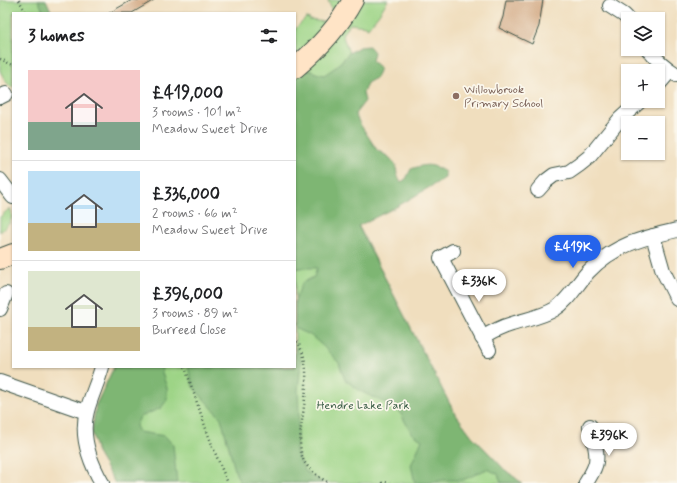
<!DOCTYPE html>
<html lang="en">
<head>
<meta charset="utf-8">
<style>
  body { margin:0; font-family:Mynerve,sans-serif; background:#f2f2f2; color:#202124; height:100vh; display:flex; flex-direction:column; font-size:15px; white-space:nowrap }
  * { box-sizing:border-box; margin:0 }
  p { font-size:13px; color:#757577 }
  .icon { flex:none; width:22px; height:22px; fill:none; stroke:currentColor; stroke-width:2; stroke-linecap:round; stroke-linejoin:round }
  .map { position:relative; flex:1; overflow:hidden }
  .panel { position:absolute; left:12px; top:12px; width:284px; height:356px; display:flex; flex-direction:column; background:#fff; border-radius:0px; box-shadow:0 1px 3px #0004 }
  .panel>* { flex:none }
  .fabs { position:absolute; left:621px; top:12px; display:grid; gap:8px }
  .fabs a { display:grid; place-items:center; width:44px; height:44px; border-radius:0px; background:#fff; box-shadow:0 1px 3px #0004; font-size:20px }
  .price { position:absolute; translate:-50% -34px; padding:0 9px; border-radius:14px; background:#fff; color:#222; font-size:13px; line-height:26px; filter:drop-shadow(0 1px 2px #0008) }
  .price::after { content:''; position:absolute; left:50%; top:24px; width:12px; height:9px; margin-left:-6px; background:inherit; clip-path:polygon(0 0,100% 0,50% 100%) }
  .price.on { background:#2563eb; color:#fff }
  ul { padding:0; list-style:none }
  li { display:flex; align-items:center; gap:12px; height:100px; padding:0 16px }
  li+li { border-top:1px solid #e0e0e0 }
  li span { display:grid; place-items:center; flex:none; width:112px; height:80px; border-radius:0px; color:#555 }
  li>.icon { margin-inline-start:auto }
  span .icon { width:48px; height:48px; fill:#fffc; stroke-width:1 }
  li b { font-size:17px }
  h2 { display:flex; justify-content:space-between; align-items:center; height:48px; padding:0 16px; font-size:17px }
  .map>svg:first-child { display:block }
  .green { fill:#9dd486; stroke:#5e885d }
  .forest { fill:#7eb673; stroke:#4e7a54 }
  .building { fill:#cfa37c }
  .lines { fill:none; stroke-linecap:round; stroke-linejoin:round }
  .street-casing { stroke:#3e5549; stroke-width:16 }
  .secondary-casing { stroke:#3e5549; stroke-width:22 }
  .path { stroke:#3e5549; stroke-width:2.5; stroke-dasharray:1 3; stroke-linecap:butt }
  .street { stroke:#fff; stroke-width:14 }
  .secondary { stroke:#ffe4c6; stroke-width:20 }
  .education-dot { fill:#8d6e63; stroke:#fbf7ec; stroke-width:1.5 }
  .labels { text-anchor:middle; stroke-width:3.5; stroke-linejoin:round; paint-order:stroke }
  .education-label { font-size:12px; fill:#785e54; stroke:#fbf7ec; text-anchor:start }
  .park-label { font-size:12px; fill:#385b44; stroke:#fbf7ec }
</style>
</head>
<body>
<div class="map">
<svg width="677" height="483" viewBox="0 0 677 483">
  <rect width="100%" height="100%" fill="#fbf7ec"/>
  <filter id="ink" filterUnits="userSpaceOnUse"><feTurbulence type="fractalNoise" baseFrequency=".025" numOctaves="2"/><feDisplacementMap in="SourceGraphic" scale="8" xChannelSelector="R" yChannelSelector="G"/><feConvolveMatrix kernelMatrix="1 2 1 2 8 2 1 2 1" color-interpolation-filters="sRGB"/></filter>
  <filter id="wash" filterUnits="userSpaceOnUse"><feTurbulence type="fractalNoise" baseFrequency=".012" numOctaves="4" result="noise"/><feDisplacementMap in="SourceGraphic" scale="16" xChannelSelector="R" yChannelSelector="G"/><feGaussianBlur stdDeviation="0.9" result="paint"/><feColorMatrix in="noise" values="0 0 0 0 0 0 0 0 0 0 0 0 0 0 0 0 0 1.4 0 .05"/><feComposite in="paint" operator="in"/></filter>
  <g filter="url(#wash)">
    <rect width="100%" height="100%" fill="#f0debe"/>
    <g class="green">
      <path d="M0,0H46L52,13H13V87H11L6,82L0,71Z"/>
      <path d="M328,0H346L310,45L295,54V29L306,18L310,19L309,20L326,22L333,13Z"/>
      <path d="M361,0H388L379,14L368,28L366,27V26L350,24L342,34L349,53L336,67L321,79L295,77Z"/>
      <path d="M295,101L430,366L454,412L471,435L505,470L522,483H115L97,453L92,432L96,405L114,367H295Z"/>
      <path d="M10,208C15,220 8,225 0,232V217Z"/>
    </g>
    <g class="forest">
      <path d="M38,0H46L52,13H44Z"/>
      <path d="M369,46L374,52L372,61L380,68L376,78L367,83L363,93L365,101L355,114L360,124L377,150L389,157L396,165L397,175L401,182L406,179L411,169C426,164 431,163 445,172V178L398,206L358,226L454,412L471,435L505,470L522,483H501L498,474L487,469L463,480H443L428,483H415L411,465L422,440L412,434L398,409L362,392L345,380L339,363L324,347L310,335L295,328V301L302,283L314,277L317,268H299L295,270V77L303,70L312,71L316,73L324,75L336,67L349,53L359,47Z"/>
      <path d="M295,347L297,349L301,362L298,390L299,413L296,451L305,471L322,483H241L236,474L221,418L193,387L188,367H295Z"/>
      <path d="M114,367H162V373L167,388V400L161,408L140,417L136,426L139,432L165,436L173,445L177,483H115L97,453L92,432L96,405Z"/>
    </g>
    <g id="blocks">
      <g class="building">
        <path d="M132,0H154L132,13H109Z"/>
        <path d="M506,0H543L539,26L532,44L499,28L503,17Z"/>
      </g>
    </g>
  </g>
  <g filter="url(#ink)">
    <use href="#blocks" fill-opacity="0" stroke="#3e5549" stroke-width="1"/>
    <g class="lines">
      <g class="street-casing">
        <g id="street">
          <path d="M610,6L624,15L628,19"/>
          <path d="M648,49C656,60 666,68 677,75"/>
          <path d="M658,85L670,71"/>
          <path d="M0,97L6,94"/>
          <path d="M0,180L13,197"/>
          <path d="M538,190L546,181L554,175L569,172L579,165L589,157L620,119L640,101"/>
          <path d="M653,236L663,271L677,299"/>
          <path d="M453,251L441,258L489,350"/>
          <path d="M0,309L6,294"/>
          <path d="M482,338C492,332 501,327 512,324C527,319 542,317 555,309C569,300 577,284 588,272C613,245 643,238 677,230"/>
          <path d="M0,382L86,412"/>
          <path d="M102,483C90,462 80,436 87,411C91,396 98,382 102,367"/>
          <path d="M586,483C590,476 595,469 596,462C598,451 593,437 590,426"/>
        </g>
      </g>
      <g class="secondary-casing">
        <g id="secondary">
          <path d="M295,68C318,49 339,26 353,0"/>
          <path d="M0,259L13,254"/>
        </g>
      </g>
      <g class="path">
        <path d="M19,0L26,13"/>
        <path d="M0,59L13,65"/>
        <path d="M295,338C297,342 300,345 301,349C311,370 304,405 301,428C300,439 299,451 304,461C308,469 321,479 329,483"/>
        <path d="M185,367C198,406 211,446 228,483"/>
        <path d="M382,483L385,482L390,483"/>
      </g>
      <use href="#street" class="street"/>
      <use href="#secondary" class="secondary"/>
    </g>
  </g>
  <circle class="education-dot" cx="456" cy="96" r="4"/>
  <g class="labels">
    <g class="education-label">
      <text x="464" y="93">Willowbrook<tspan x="464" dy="14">Primary School</tspan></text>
    </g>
    <g class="park-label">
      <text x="363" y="409">Hendre Lake Park</text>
    </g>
  </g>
</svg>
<div class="fabs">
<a><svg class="icon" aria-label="layers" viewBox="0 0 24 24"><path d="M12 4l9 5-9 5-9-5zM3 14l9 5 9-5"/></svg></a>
<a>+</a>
<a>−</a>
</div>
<b class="price on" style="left:573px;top:269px">£419K</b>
<b class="price" style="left:479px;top:303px">£336K</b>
<b class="price" style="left:609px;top:457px">£396K</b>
<section class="panel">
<h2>3 homes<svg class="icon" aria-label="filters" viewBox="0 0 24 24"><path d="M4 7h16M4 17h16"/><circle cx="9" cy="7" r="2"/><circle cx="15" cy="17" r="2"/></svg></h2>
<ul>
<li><span style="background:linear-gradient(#f6c9c9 65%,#7fa58c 0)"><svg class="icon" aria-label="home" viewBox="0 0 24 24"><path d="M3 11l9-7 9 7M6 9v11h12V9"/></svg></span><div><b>£419,000</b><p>3 rooms · 101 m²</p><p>Meadow Sweet Drive</p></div></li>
<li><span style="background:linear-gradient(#bfe0f5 65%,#c2b280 0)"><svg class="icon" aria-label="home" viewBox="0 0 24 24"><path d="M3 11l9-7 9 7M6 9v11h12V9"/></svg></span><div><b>£336,000</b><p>2 rooms · 66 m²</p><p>Meadow Sweet Drive</p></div></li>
<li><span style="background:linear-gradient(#dfe7d0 70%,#c2b280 0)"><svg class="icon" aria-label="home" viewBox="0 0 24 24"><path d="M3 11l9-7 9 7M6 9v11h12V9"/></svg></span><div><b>£396,000</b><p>3 rooms · 89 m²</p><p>Burreed Close</p></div></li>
</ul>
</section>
</div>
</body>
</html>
